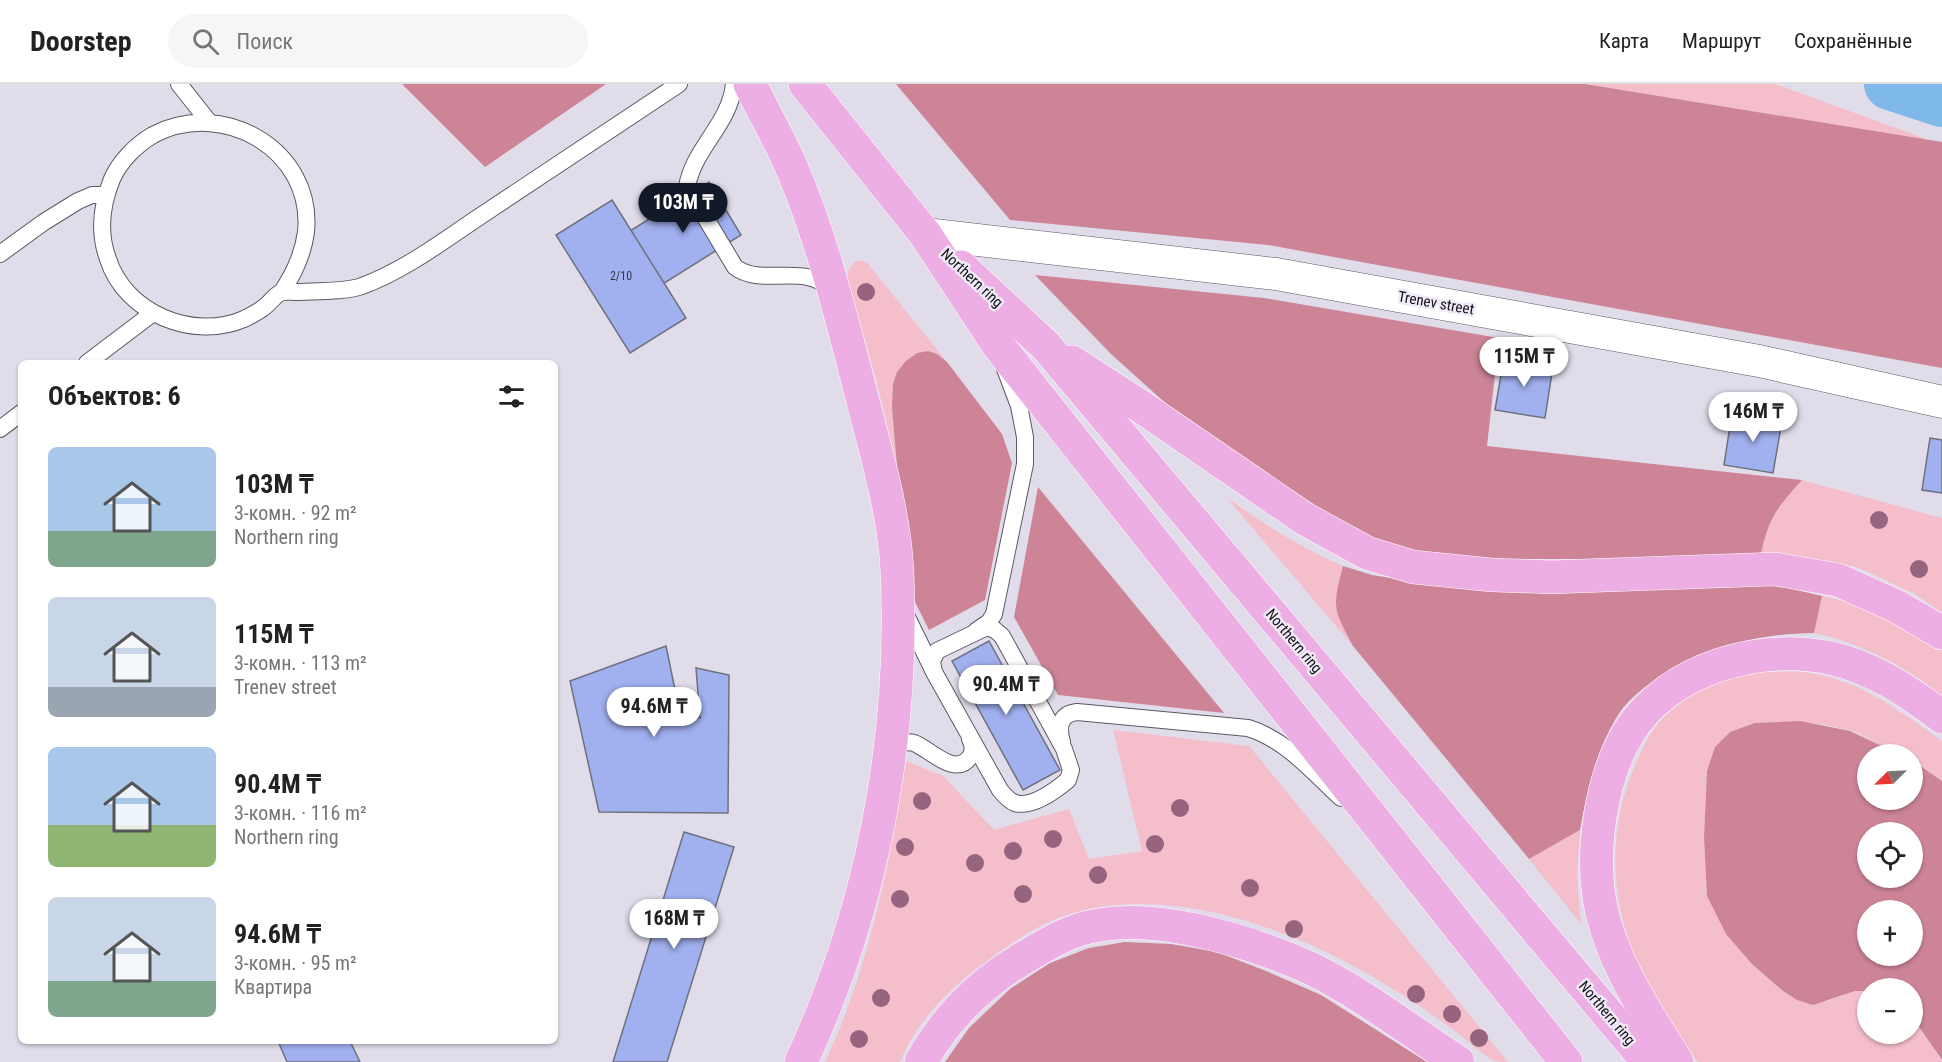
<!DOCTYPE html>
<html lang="ru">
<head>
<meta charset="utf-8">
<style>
  body { margin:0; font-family:"Roboto Condensed",sans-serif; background:#f6f6f6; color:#222; height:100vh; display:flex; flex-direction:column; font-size:22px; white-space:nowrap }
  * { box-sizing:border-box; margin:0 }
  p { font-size:20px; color:#767676 }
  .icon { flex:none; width:33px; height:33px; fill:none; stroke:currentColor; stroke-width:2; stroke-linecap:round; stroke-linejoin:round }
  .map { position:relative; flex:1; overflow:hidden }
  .drawer { position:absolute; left:18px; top:276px; width:540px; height:684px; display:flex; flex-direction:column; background:#fff; border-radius:9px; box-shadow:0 2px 4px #0004 }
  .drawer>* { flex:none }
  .needle { width:39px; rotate:246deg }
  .controls { position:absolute; left:1857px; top:660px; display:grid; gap:12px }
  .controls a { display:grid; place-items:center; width:66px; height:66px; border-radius:50%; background:#fff; box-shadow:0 2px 4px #0004; font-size:30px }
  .price { position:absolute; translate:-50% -51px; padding:0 14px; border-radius:21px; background:#fff; color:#222; font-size:20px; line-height:39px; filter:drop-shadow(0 2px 3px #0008) }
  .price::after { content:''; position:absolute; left:50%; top:36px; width:18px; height:14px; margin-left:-9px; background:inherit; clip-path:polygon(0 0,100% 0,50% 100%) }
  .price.active { background:#111827; color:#fff }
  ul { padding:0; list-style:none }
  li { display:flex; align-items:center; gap:18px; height:150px; padding:0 30px }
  li span { display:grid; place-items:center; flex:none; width:168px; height:120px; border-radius:9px; color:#555 }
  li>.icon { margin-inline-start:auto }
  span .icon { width:72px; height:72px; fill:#fffc; stroke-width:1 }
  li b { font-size:26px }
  h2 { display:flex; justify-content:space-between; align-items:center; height:72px; padding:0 30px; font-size:26px }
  header { display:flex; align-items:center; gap:36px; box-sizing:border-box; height:84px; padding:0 30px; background:#fff; border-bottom:2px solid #e0e0e0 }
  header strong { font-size:28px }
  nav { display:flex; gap:33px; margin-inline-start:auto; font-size:21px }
  .search { width:420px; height:54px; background:#f6f6f6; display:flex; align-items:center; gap:15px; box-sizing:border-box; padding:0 21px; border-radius:33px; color:#767676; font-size:22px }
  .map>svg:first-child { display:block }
  .green { fill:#f4becb }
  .forest { fill:#cd8497; fill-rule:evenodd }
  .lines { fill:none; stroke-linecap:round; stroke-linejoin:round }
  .river { stroke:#7fb9e9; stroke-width:52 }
  .building { fill:#a1b0ef; stroke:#6d717e; stroke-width:1.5 }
  .lane-casing { stroke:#5c5864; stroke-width:18 }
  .street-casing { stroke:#5c5864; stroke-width:33 }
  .primary-casing { stroke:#fff; stroke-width:34 }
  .lane { stroke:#fff; stroke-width:16 }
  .street { stroke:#fff; stroke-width:32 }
  .primary { stroke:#ecaee3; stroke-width:33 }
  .tree { fill:#976480 }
  .labels { text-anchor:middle; stroke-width:5; stroke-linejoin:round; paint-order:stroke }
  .number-label { font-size:12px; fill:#36394c }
  .street-label { font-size:15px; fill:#131115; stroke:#efe9f8 }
</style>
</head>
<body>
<header>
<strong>Doorstep</strong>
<div class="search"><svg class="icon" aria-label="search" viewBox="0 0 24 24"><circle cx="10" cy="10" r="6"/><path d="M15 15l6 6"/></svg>Поиск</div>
<nav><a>Карта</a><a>Маршрут</a><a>Сохранённые</a></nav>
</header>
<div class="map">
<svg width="1942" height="978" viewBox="0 0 1942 978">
  <rect width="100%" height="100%" fill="#e1dcea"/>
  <g class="green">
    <path d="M1585,0H1775L1929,56Z"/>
    <path d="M855,177H862L868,180L947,278L937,270L928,267L917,269L906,277L892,324L897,382L876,295L848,199V187Z"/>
    <path d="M1802,396L1942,434V529L1915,510L1857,483L1816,477L1760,475C1768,435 1775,426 1802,396Z"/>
    <path d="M1227,414C1265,441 1300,463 1343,482C1332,524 1333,524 1353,562Z"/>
    <path d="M1822,512L1864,522L1942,561V612C1904,581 1861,559 1814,549Z"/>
    <path d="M1761,588C1774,588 1789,587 1802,588C1856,593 1900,627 1942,657V697L1913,677L1912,670C1887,670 1871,652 1848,646C1814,637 1790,637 1756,639L1707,687L1704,753L1707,812L1752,880L1783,907L1797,916L1828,917L1855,907H1867L1868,950H1912L1913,934L1921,944L1942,978H1698C1672,945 1648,908 1633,868C1609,806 1609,738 1637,677C1644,661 1653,643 1666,631C1697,604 1721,595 1761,588Z"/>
    <path d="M1113,646L1249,662L1508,978C1504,978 1498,978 1495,977C1483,972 1463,952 1451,944C1427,926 1401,910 1375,894C1292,845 1177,803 1080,827C1044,836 1013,857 984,879C949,905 917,936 900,978H825C870,883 889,781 906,677L943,692L994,746L1069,725L1089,775L1142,767Z"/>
    <path d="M1580,746L1577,792L1581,840L1529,775Z"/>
  </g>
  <g class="forest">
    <path d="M402,0H606L485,83Z"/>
    <path d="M896,0H1585L1942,58V284L1268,161L1010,136Z"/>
    <path d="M1035,191L1264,214L1499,254L1487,362L1802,396C1775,426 1768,435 1760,475H1479L1424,470L1384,459L1348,443L1182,334L1111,270Z"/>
    <path d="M928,267L937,270L947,278L1002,350L1012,379L985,516L929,546L913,514L907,446L897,382L892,324L893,300L897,288L906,277L917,269Z"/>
    <path d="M1038,403L1224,629L1058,611L1014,533Z"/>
    <path d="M1343,482L1372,491L1428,500L1731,498L1784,503L1822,512L1814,549C1756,550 1706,562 1657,595C1641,605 1624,619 1615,636C1595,670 1587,708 1580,746L1529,775L1353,562C1333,524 1332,524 1343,482Z"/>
    <path d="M1800,637L1850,647L1899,670H1868V716H1912L1913,677L1942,697V976L1913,934L1912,904H1868L1867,907H1855L1813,921L1797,916L1783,907L1752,880L1726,850L1707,812L1704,753L1707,687L1715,663L1730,648L1755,639ZM1868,748H1912V794H1868ZM1912,826V872H1868V826Z"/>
    <path d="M1125,858L1171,860L1217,868L1266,887L1321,911L1427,978H945L969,944L1010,905L1050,879L1089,864Z"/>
  </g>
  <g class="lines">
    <path class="river" d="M1890,0L1942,17"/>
  </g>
  <g class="building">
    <path d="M709,98L741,151L658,203L625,150Z"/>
    <path d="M612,116L686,234L630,269L556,151Z"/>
    <path d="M1504,274L1553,282L1545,334L1495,326Z"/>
    <path d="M1732,329L1782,337L1773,389L1724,381Z"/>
    <path d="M1930,354L1942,356V409L1922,406Z"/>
    <path d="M989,557L1060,686L1023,706L952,577Z"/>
    <path d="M666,562L680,630L700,634L696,584L729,591L728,729L599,728L570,597Z"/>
    <path d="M684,748L734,763L667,978H613Z"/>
    <path d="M278,957H350L360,978H287Z"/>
  </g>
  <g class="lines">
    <g class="lane-casing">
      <g id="lane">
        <path d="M179,0L209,38"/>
        <path d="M734,0C730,40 693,65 687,103L735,183C762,204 809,177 831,207"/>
        <path d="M0,170L44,138L78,117L92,111H105"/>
        <path d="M281,209C294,190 303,171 306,148C314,66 223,14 153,51C136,61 120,77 112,95C101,122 98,148 108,175C125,229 193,257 244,235C250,232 258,228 263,224C269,220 274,212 280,209C284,207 291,208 296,208C313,207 347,208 362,202C406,186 447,154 485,129C550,86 614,43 679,0"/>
        <path d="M87,279L153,229"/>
        <path d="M0,345L21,329"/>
        <path d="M906,531L934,588L1000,706C1004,711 1009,717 1015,719C1032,724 1056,706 1068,696L1071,686L1064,665L1002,552L995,546L987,543L937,567L932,577L934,588"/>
        <path d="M976,547L989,538L994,530L1025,380V353L1019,322L1005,285"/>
        <path d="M1062,658C1058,644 1059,630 1077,628L1248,644C1285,655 1313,688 1341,714"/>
        <path d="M891,669L896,661C902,659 908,657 914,659C930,665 955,694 970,673C974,667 973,661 970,655"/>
      </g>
    </g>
    <g class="street-casing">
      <path id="street" d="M925,150L1276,190L1759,277L1942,318"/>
    </g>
    <g class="primary-casing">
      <g id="primary">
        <path d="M750,0C763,27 779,54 791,82C824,159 843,241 864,321C878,376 894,430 897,486C905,654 872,826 801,978"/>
        <path d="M805,0L925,150L998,261L1566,978"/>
        <path d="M961,183L1046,262L1648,978"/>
        <path d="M1072,278L1140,322L1305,435L1367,469L1413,483L1492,491L1552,493L1775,485L1838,496L1896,522L1942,549"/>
        <path d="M921,978C945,935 980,900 1022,875C1040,864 1058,853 1078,846C1115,834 1158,838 1195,846C1236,855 1275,868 1312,885C1363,910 1410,947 1458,978"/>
        <path d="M1677,978C1647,930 1613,880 1601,824C1590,770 1600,695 1629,648C1669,584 1760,559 1830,574C1872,583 1908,607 1942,633"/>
      </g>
    </g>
    <use href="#lane" class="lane"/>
    <use href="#street" class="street"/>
    <use href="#primary" class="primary"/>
  </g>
  <g class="tree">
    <circle cx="866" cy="208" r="9"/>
    <circle cx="1879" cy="436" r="9"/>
    <circle cx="1919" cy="485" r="9"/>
    <circle cx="922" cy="717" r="9"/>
    <circle cx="1180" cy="724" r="9"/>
    <circle cx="1053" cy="755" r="9"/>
    <circle cx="1155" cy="760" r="9"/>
    <circle cx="905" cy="763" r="9"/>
    <circle cx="1013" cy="767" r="9"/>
    <circle cx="975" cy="779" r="9"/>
    <circle cx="1098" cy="791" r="9"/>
    <circle cx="1250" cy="804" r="9"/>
    <circle cx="1023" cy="810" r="9"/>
    <circle cx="900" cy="815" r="9"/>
    <circle cx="1294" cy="845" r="9"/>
    <circle cx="1416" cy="910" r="9"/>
    <circle cx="881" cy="914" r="9"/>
    <circle cx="1452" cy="930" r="9"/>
    <circle cx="1479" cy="954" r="9"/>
    <circle cx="859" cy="955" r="9"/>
  </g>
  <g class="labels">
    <g class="number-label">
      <text x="621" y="196">2/10</text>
    </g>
    <g class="street-label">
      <text transform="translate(972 194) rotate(43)" y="5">Northern ring</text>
      <text transform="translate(1436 219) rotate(10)" y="5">Trenev street</text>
      <text transform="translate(1294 557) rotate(50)" y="5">Northern ring</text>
      <text transform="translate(1607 929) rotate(50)" y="5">Northern ring</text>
    </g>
  </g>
</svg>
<div class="controls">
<a><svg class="needle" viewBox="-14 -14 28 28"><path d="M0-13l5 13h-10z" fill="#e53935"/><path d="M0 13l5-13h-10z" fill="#767676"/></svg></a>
<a><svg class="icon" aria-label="locate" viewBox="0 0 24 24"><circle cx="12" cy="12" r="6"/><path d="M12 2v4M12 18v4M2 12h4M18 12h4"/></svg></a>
<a>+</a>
<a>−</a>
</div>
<b class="price active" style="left:683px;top:150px">103M ₸</b>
<b class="price" style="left:1524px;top:304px">115M ₸</b>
<b class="price" style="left:1753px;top:359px">146M ₸</b>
<b class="price" style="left:1006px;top:632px">90.4M ₸</b>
<b class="price" style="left:654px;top:654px">94.6M ₸</b>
<b class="price" style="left:674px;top:866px">168M ₸</b>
<section class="drawer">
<h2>Объектов: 6<svg class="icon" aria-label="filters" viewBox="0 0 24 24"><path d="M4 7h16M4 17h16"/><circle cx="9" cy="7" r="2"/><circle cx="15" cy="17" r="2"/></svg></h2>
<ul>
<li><span style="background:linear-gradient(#a9c7e8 70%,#7fa58c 0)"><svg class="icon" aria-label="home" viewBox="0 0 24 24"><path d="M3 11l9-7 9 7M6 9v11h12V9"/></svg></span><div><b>103M ₸</b><p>3-комн. · 92 m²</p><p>Northern ring</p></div></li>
<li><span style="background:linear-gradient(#c9d6e8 75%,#9aa5b1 0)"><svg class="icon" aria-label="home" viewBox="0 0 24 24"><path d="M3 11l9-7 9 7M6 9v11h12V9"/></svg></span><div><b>115M ₸</b><p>3-комн. · 113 m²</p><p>Trenev street</p></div></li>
<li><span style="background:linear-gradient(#a9c7e8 65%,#8fb573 0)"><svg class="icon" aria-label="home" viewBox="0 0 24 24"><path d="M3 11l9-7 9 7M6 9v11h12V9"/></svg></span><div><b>90.4M ₸</b><p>3-комн. · 116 m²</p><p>Northern ring</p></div></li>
<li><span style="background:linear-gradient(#c9d6e8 70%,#7fa58c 0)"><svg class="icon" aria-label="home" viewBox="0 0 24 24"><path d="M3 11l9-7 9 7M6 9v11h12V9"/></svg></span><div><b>94.6M ₸</b><p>3-комн. · 95 m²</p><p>Квартира</p></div></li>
</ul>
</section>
</div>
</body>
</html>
